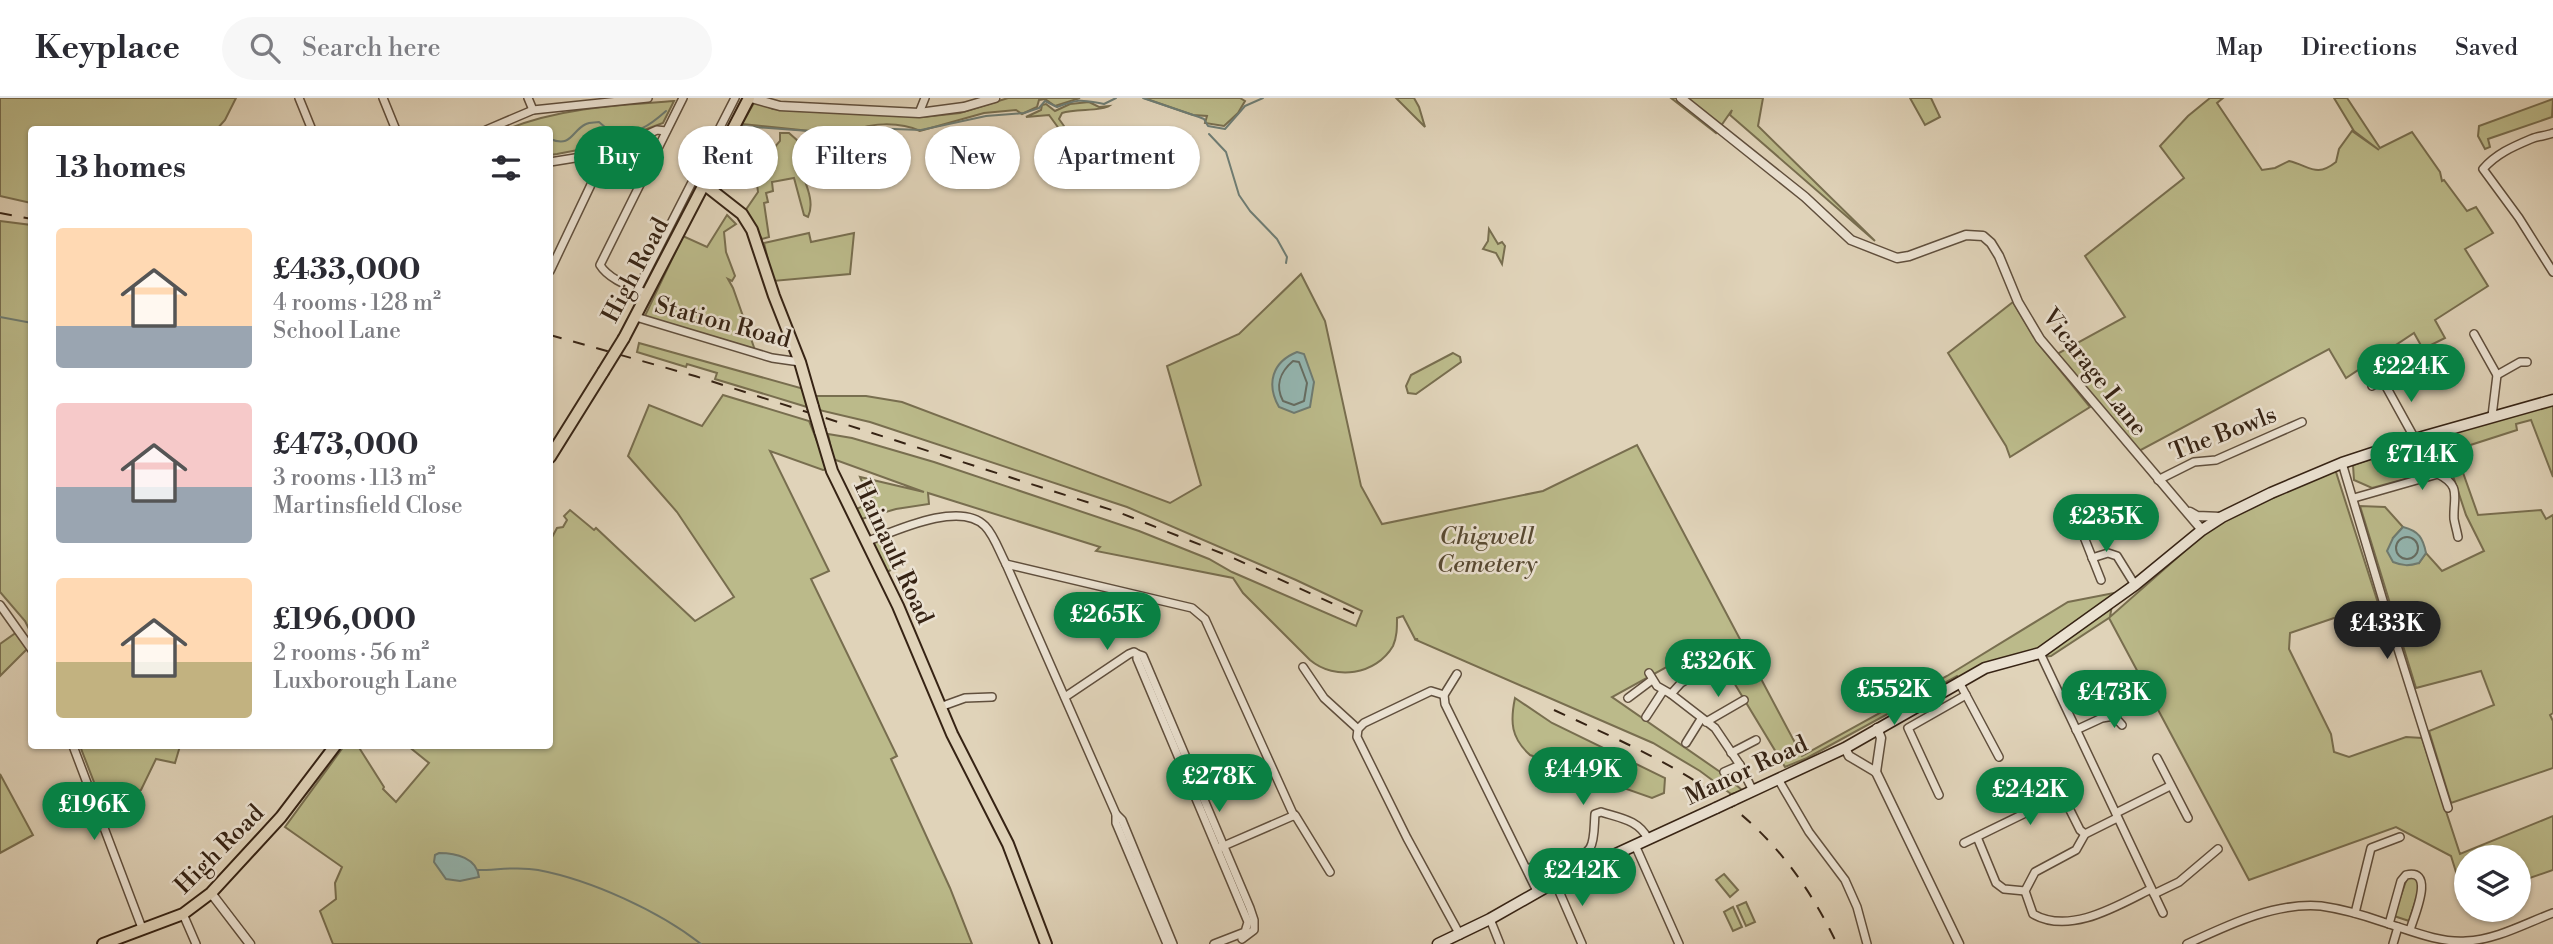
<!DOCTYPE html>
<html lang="en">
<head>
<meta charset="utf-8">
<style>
  body { margin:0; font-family:"Libre Bodoni",serif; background:#f7f7f7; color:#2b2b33; height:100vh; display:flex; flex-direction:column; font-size:26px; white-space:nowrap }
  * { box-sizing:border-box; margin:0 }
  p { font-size:23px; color:#7c7c81 }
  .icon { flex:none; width:38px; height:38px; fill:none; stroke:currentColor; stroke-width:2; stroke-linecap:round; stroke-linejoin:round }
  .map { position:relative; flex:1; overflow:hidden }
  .drawer { position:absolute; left:28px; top:28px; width:525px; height:623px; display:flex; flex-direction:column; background:#fff; border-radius:7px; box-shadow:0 2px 5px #0004 }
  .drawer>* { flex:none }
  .banner { position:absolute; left:574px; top:28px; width:665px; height:63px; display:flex; gap:14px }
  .controls { position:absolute; left:2454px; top:747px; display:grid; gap:14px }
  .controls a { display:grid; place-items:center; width:77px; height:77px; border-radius:50%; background:#fff; box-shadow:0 2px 5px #0004; font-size:35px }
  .price { position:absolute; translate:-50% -60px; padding:0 16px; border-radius:24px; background:#0b8043; color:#fff; font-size:23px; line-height:46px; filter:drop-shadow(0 2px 4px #0008) }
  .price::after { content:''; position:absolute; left:50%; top:42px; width:21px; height:16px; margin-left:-10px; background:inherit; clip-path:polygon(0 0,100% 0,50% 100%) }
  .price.current { background:#222; color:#fff }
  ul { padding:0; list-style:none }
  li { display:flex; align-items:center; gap:21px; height:175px; padding:0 28px }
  li span { display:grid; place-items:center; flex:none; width:196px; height:140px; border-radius:7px; color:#555 }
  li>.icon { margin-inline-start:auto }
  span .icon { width:84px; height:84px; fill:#fffc; stroke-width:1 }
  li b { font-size:30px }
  h2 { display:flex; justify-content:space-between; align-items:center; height:84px; padding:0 28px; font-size:30px }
  .chip { padding:0 24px; border-radius:32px; background:#fff; box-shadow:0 2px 5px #0004; font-size:24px; line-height:63px }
  .chip.current { background:#0b8043; color:#fff }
  header { display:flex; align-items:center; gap:42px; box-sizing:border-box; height:98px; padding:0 35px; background:#fff; border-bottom:2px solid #e1e1e2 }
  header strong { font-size:33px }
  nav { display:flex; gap:38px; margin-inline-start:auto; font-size:24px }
  .search { width:490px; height:63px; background:#f7f7f7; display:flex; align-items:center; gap:18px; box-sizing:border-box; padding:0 24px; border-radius:38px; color:#7c7c81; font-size:26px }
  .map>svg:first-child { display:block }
  .green { fill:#bbba8a; stroke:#786e4f; stroke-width:2 }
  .water { fill:#94b7b2; stroke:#6e7c73; stroke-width:2 }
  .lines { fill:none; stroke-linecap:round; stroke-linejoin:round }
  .shore { stroke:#656d63; stroke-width:2 }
  .stream { stroke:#6e7c73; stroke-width:2 }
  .minor-casing { stroke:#604f3d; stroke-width:10 }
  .tertiary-casing { stroke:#604f3d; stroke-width:11 }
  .secondary-casing { stroke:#362314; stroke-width:13 }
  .primary-casing { stroke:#362314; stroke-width:14 }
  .minor { stroke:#ebe2d2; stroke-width:7 }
  .tertiary { stroke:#ebe2d2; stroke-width:8 }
  .secondary { stroke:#ebe2d2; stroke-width:10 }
  .primary { stroke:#e0d3b9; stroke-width:10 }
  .rail { stroke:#362314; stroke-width:2; stroke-dasharray:12 12; stroke-linecap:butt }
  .secondary-bridge-casing { stroke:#362314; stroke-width:13; stroke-linecap:butt }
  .primary-bridge-casing { stroke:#362314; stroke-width:14; stroke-linecap:butt }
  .secondary-bridge { stroke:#ebe2d2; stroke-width:10 }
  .primary-bridge { stroke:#e0d3b9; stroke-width:10 }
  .labels { text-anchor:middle; stroke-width:5; stroke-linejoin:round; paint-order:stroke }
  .street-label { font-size:24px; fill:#362314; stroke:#ebe2d2 }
  .park-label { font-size:24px; font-style:italic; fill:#574932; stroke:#ebe2d2 }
</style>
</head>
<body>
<header>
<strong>Keyplace</strong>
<div class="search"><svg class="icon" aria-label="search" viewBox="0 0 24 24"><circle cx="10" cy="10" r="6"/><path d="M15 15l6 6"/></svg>Search here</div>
<nav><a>Map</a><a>Directions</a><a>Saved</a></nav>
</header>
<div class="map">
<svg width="2553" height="846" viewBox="0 0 2553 846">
  <rect width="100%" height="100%" fill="#e0d3b9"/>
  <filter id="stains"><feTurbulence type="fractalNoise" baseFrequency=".00286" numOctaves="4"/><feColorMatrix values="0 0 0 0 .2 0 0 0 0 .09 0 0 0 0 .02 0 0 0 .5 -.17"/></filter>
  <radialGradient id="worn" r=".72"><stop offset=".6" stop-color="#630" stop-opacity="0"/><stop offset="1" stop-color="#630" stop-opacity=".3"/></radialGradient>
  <g class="green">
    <path d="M0,0H236L225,22L217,31L32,32L31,105L0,98Z"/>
    <path d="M1008,0H1080L1055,8L1045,1L1039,2L1037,9L1022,16L1016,12L984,15L920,33C901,24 865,23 849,37L742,26L755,3L773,11L923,19L960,15Z"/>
    <path d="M1144,0H1240L1245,3L1238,15L1224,28L1205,25L1207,18L1193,17Z"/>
    <path d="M1396,0H1414L1419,9L1425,29Z"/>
    <path d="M1671,0H1763L1758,28L1875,143L1730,17L1732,12L1716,35Z"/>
    <path d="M1910,0H1931L1940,19L1925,27Z"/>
    <path d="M2210,0H2223L2217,5L2262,72L2275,70L2289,63C2310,68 2316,80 2336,64L2339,51L2352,33L2379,52L2354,33L2334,0H2347L2380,50L2412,34L2440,74L2442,83L2444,82L2467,113L2476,109L2493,135L2465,151L2488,188L2435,222L2445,240L2423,251L2414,235L2346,280L2329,251L2139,353L2057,256L2125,219L2085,158L2184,80L2160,48L2188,18Z"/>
    <path d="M2553,1L2552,19L2488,41L2490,49L2485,51L2478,38L2479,28Z"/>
    <path d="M674,3L663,25L604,47L557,56L550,57V32H505C558,10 617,7 674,3Z"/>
    <path d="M1089,4L1099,9L1109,8C1102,13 1075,11 1062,15L1059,21L1076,45L1073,50L1049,17L1026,19L1041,12L1042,7L1046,6L1055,13L1070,6Z"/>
    <path d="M780,35H789L798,43C798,48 797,54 798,60C800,78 817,100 808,119L804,117L794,80L772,84L773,93L766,95L768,104L764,105L769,139L762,141L745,113L758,94L757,86H747L745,73L749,67L755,68L767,54L774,50L780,43Z"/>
    <path d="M727,117L736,126L724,134L726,154L735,178L732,183L728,181L733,190L756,255L643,222L683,138L707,149Z"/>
    <path d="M0,123L31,127V535L25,523L0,494Z"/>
    <path d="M1489,131L1498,146L1502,144L1505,148L1502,166L1496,155L1483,151L1488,143Z"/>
    <path d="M809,135L811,144L854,135L850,176L773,183L764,145Z"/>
    <path d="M1301,176L1325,223L1361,388L1382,426L1543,393L1637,347L1802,658L1947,578L2068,504L2114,495L2110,519L2203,437L2228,421L2335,371L2378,505L2290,535L2289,551L2331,636L2334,654L2349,659L2406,639L2422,640L2460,756L2553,718V772L2518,784V760H2466L2465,803L2451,758L2396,729L2249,782L2109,520L2051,558L1997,564L1959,581L1957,578L1807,660L1785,669L1710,545L1612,599L1726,678L1743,693L1731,696L1700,673L1653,645L1416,542L1418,541H1415L1403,518L1397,520C1397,530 1397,539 1393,548C1376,577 1335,583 1310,562L1243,495L1233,480L1096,453L1100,449L928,395L929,406L896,411L858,422L854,412L873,404L867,385L863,386L860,379L924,394L833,361L828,336L852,340L934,364L1139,433L1209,461L1232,474L1356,528L1362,513L1296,482L1127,409L870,324L819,312L816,298H866L902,304L1170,405L1201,387L1167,268L1239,236Z"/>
    <path d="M2013,204L2037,244L2090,309L2010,359L2006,348L1948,255Z"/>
    <path d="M639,245L804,291L807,309L715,281L717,275L687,266L686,269L637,254Z"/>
    <path d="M1453,255L1460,259L1461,264L1416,296L1408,295L1406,288L1411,277Z"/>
    <path d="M723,297L809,323L828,371L823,372L770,353L829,473L811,481L897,658L891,661L950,790L972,846H333L320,813L336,801L335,785L342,769L285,729L344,648H358L384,689L383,691L396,704L429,665L408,648H550V443L557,430L563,429L567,422L564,418L570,412L594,432L596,430L695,523L734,499L677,414L628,358L649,307L702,328Z"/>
    <path d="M2553,306V379L2531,322L2516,326L2517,332L2455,352L2478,417L2541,412L2546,421L2553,417V615L2550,617L2553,623V670L2451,705L2429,633L2494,607L2481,573L2416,590L2360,408L2385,409L2403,429L2393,440L2419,465L2426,455L2442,473L2484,453L2466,417L2450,369L2372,390L2354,382L2353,367L2441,337Z"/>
    <path d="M881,440L893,471L885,475L870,444Z"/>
    <path d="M17,534L27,551L0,578V546Z"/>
    <path d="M1515,600L1552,625L1665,680L1664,695L1652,700L1530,657C1511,640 1510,624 1515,600Z"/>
    <path d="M80,648H180L175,665L156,661L141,692L104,710Z"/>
    <path d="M0,676L33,737L0,755Z"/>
    <path d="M1724,776L1738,792L1730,799L1716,782Z"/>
    <path d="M2407,780H2416L2420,789L2409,823L2394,818Z"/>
    <path d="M1746,804L1755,824L1746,828L1737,808Z"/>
    <path d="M1733,809L1742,829L1733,833L1724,814Z"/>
  </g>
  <g class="water">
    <path d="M1297,254L1304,256L1314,284L1310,309L1294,315L1279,309C1266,286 1272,264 1297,254Z"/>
    <path d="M2403,429C2419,433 2423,440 2426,455L2419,465C2409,468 2403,468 2393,464L2387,453L2393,440Z"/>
    <path d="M439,755C456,755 477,760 479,779L460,783L446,781L434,764L435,757Z"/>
  </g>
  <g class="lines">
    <g class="shore">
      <path d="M1293,263L1299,264L1307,285L1304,303L1294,307L1283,303C1275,288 1280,274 1293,263Z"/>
      <circle cx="2407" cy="450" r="11"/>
    </g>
    <g class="stream">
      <path d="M1143,0L1199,19L1204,21L1208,28L1225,31L1245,8L1263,0"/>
      <path d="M742,28L849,36L866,30L921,32L986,18L1024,15L1039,10L1045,3L1057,9C1081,0 1081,2 1104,6L1116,0"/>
      <path d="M1209,36L1226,54L1239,97L1250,113L1277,141L1287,159L1286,165"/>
      <path d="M550,41C572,50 571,33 586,26C590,24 595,25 599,24L613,36C639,34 647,30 666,13"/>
      <path d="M0,219L32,225"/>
      <path d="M478,772C497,772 519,768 538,772C591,782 659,813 701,846"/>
    </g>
    <g class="minor-casing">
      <g id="minor">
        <path d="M299,0L312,32"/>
        <path d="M383,0L396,32"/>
        <path d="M528,0L533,12"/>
        <path d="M919,15L925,0"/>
        <path d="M486,32L533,12L648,0"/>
        <path d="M2553,35C2546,38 2538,38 2531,41C2512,49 2496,56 2483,71L2519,120L2553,174"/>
        <path d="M550,64L606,55"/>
        <path d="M550,173L606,55L657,32L666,33"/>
        <path d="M637,192L735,0"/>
        <path d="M648,196C632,189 609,182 600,167L683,0"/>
        <path d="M636,219L772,260L800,264"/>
        <path d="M2474,236L2497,277L2492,318"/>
        <path d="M2497,277L2520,264H2527"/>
        <path d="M2383,283L2415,341"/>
        <path d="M2372,288L2417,262"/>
        <path d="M2342,365L2387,516L2448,710"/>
        <path d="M2158,382L2194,364L2216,362L2302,324"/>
        <path d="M2354,400L2438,376C2462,388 2453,399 2454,421C2455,427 2457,433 2458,439"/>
        <path d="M2084,439L2101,482"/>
        <path d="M866,444C895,433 960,402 985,428C994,437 1000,455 1006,466L1116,716V725L1167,846"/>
        <path d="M2092,460L2108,455L2117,458L2135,487"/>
        <path d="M1006,466L1192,510L1205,521L1294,718"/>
        <path d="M0,507L32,552"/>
        <path d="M2040,555L2163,815"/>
        <path d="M1137,556L1143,558L1250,810L1254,822V832L1242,841"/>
        <path d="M1303,569L1324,600L1358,631"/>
        <path d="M1649,575L1657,588L1671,596L1715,630L1740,667L1753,693"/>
        <path d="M1457,576L1444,597L1445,606L1537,793"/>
        <path d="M1959,584L1999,659"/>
        <path d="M1671,596L1681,585L1720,562"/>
        <path d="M1444,597L1431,593L1364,625L1358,631L1357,639L1407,740L1460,837"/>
        <path d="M1065,599L1129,556L1134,554L1137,556V561L1248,824L1245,834L1214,846"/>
        <path d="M1628,600L1652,582"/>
        <path d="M940,609L965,600L992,599"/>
        <path d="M2114,618L2122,627"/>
        <path d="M1646,619L1663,593"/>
        <path d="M1706,624L1744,602"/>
        <path d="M2076,632L2102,620L2114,618L2123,600"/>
        <path d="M1686,645L1701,621"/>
        <path d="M73,648L142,830"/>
        <path d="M1731,655L1756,642"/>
        <path d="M2157,660L2188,720"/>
        <path d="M1724,674L1740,667"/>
        <path d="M1778,681L1809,734L1845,782L1857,809L1867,846"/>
        <path d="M1939,697L1908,630L1966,597"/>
        <path d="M2116,715L2170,688"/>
        <path d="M1116,716L1122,722L1173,846"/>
        <path d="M2117,720L2085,736L2076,752L2035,774L2025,793L2033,816C2070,837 2117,808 2151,791"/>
        <path d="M1977,739L1996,785L2004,791L2025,793"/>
        <path d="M1964,745L2054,701L2065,702L2080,732L2085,736"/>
        <path d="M1635,747L1679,846"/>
        <path d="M1219,750L1295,717L1330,774"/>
        <path d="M1527,771C1545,763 1577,768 1590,750C1595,742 1594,726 1595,716L1601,714C1620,720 1639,722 1648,741"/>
        <path d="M1555,784L1582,846"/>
        <path d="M2154,796L2179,784L2218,751"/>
        <path d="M2355,815L2371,750L2400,739"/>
        <path d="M183,816L196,846"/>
        <path d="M1490,821L1500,846"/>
        <path d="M2389,826L2401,783L2406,777C2436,770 2414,818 2410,832"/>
        <path d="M2187,846C2228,827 2275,804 2321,808C2342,811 2363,817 2383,824C2409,832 2439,845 2466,843C2496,842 2526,825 2553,815"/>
        <path d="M2393,846L2398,829"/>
      </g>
    </g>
    <g class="tertiary-casing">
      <g id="tertiary">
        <path d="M751,0L780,8L919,15L964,9L995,0"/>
        <path d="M1681,0L1805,99L1851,142L1897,160L1909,158L1966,137L1983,138L1991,145L1999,158L2018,204L2040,241L2202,432"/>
        <path d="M2190,414L2197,418L2221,419"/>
        <path d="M1845,650L1849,658L1876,674L1959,846"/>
        <path d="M1876,674L1881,640L1877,630"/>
        <path d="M211,795L250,846"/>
      </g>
    </g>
    <g class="secondary-casing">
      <g id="secondary">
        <path d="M1733,702L1845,650L1985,570L2040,555L2135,487L2202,432L2222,419L2271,395L2342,365L2415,341L2553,302"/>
        <path d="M1438,846L1490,821L1555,784L1716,710"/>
      </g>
    </g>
    <g class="primary-casing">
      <g id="primary">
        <path d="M705,87L742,116L752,132L774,198L800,264L813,309"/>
        <path d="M624,240L749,0"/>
        <path d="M820,333L832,373L898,508L952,636L1008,746L1046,846"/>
        <path d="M550,359L603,274"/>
        <path d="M103,846L183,816L211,795L281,719L335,648"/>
      </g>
    </g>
    <use href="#minor" class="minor"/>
    <use href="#tertiary" class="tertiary"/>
    <use href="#secondary" class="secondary"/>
    <use href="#primary" class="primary"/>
    <g class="rail">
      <path d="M0,115L32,121"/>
      <path d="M550,237L695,278L1118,414L1231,459L1360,518"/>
      <path d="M1554,612C1685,672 1771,708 1837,846"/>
    </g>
    <g class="secondary-bridge-casing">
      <path id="secondary-bridge" d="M1716,710L1733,702"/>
    </g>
    <g class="primary-bridge-casing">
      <g id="primary-bridge">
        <path d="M603,274L624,240"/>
        <path d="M813,309L820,333"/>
      </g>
    </g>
    <use href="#secondary-bridge" class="secondary-bridge"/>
    <use href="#primary-bridge" class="primary-bridge"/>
  </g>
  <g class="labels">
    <g class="street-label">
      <text transform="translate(635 172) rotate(-62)" y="8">High Road</text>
      <text transform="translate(723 224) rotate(15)" y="8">Station Road</text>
      <text transform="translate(2095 274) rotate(52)" y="8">Vicarage Lane</text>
      <text transform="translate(2223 335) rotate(-21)" y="8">The Bowls</text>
      <text transform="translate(894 454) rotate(65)" y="8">Hainault Road</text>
      <text transform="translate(1746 672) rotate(-25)" y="8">Manor Road</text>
      <text transform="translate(219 751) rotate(-45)" y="8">High Road</text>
    </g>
    <g class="park-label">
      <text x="1487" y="446">Chigwell<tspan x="1487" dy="28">Cemetery</tspan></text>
    </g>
  </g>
  <rect width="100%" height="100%" filter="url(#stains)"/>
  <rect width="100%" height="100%" fill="url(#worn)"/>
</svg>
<div class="controls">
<a><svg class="icon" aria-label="layers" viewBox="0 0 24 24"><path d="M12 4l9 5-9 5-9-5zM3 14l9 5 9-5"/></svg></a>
</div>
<b class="price" style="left:2411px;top:306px">£224K</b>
<b class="price" style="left:2422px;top:394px">£714K</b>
<b class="price" style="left:2106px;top:456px">£235K</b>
<b class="price" style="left:1107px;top:554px">£265K</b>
<b class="price current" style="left:2387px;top:563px">£433K</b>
<b class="price" style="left:1718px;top:601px">£326K</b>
<b class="price" style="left:1894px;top:629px">£552K</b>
<b class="price" style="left:2114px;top:632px">£473K</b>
<b class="price" style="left:1583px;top:709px">£449K</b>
<b class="price" style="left:1219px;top:716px">£278K</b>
<b class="price" style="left:2030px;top:729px">£242K</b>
<b class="price" style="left:94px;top:744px">£196K</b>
<b class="price" style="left:1582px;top:810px">£242K</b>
<div class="banner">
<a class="chip current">Buy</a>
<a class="chip">Rent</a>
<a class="chip">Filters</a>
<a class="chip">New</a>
<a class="chip">Apartment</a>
</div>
<section class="drawer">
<h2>13 homes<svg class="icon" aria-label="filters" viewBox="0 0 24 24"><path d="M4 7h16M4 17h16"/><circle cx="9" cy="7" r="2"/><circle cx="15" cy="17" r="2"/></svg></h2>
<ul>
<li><span style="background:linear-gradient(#ffd9b3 70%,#9aa5b1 0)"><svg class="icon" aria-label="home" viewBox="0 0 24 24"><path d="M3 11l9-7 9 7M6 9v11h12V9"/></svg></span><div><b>£433,000</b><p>4 rooms · 128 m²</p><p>School Lane</p></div></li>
<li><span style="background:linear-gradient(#f6c9c9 60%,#9aa5b1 0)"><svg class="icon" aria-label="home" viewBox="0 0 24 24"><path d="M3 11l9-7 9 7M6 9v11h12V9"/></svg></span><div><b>£473,000</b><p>3 rooms · 113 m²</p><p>Martinsfield Close</p></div></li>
<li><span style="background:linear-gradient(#ffd9b3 60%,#c2b280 0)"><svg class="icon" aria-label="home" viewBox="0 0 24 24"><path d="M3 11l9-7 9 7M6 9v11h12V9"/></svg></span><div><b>£196,000</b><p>2 rooms · 56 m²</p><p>Luxborough Lane</p></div></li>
</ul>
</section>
</div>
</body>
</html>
